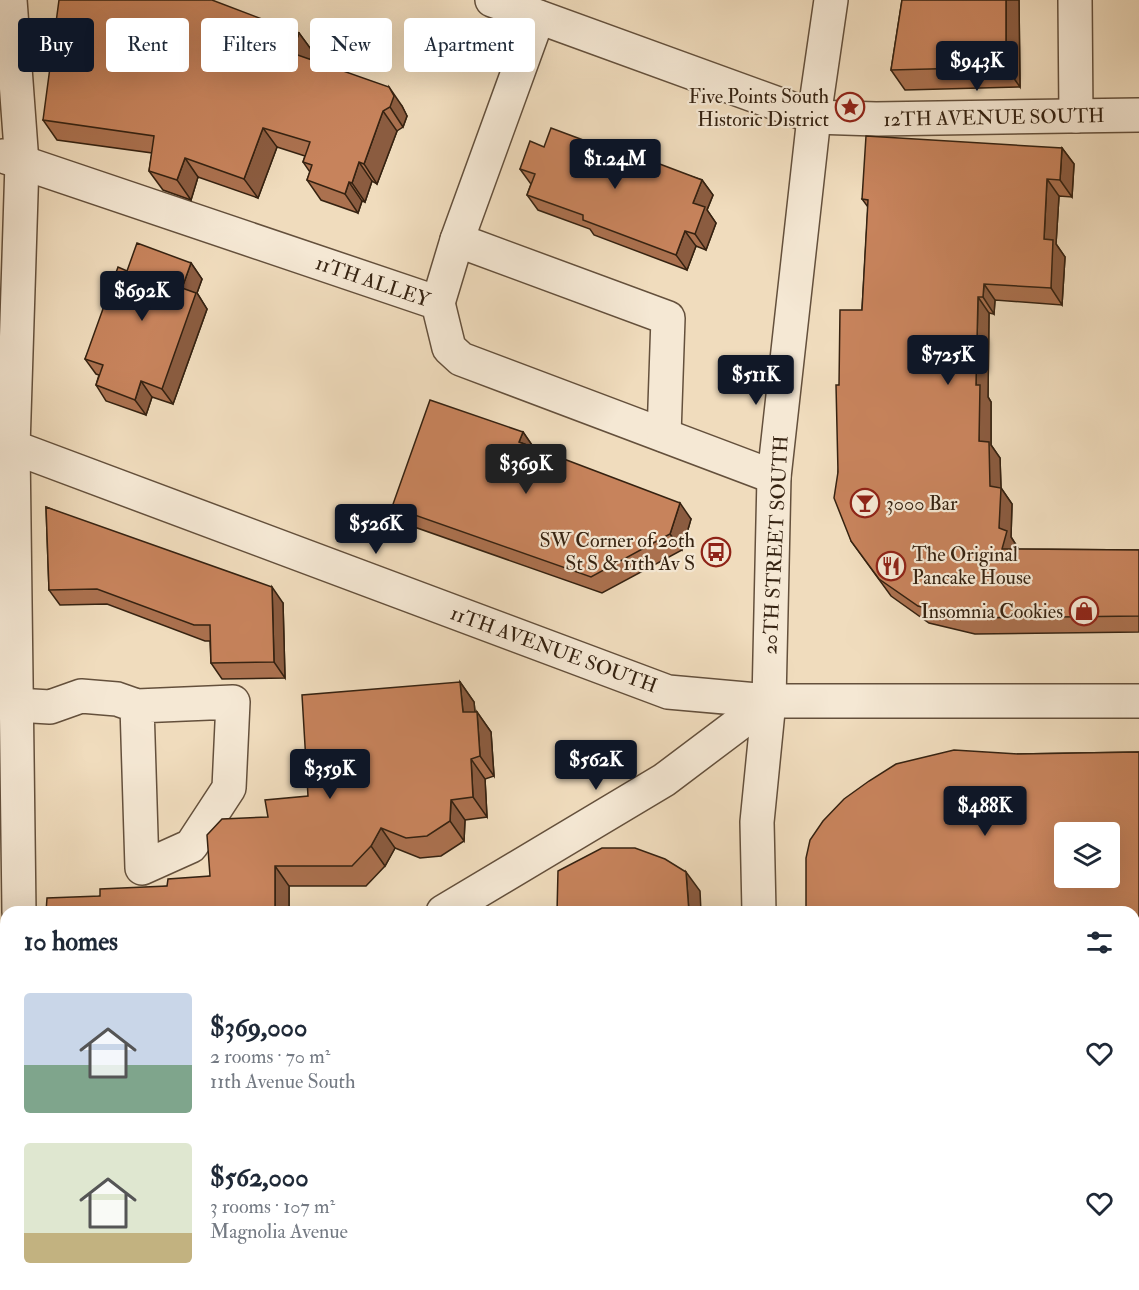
<!DOCTYPE html>
<html lang="en">
<head>
<meta charset="utf-8">
<style>
  body { margin:0; font-family:"IM FELL Double Pica",serif; background:#f2f2f3; color:#1f2937; height:100vh; display:flex; flex-direction:column; font-size:22px; white-space:nowrap }
  * { box-sizing:border-box; margin:0 }
  p { font-size:20px; color:#747a83 }
  .icon { flex:none; width:33px; height:33px; fill:none; stroke:currentColor; stroke-width:2; stroke-linecap:round; stroke-linejoin:round }
  .map { position:relative; flex:1; overflow:hidden }
  .panel { position:absolute; left:0px; top:906px; width:1140px; height:384px; display:flex; flex-direction:column; background:#fff; border-radius:18px 18px 0 0; box-shadow:0 6px 24px #0002 }
  .panel>* { flex:none }
  .guide { position:absolute; left:18px; top:18px; width:600px; height:54px; display:flex; gap:12px }
  .buttons { position:absolute; left:1054px; top:822px; display:grid; gap:12px }
  .buttons a { display:grid; place-items:center; width:66px; height:66px; border-radius:6px; background:#fff; box-shadow:0 6px 24px #0002; font-size:30px }
  .price { position:absolute; translate:-50% -51px; padding:0 14px; border-radius:6px; background:#111827; color:#fff; font-size:20px; line-height:39px; filter:drop-shadow(0 2px 3px #0008) }
  .price::after { content:''; position:absolute; left:50%; top:36px; width:18px; height:14px; margin-left:-9px; background:inherit; clip-path:polygon(0 0,100% 0,50% 100%) }
  .price.current { background:#222; color:#fff }
  ul { padding:0; list-style:none }
  li { display:flex; align-items:center; gap:18px; height:150px; padding:0 24px }
  li span { display:grid; place-items:center; flex:none; width:168px; height:120px; border-radius:6px; color:#555 }
  li>.icon { margin-inline-start:auto }
  span .icon { width:72px; height:72px; fill:#fffc; stroke-width:1 }
  li b { font-size:26px }
  h2 { display:flex; justify-content:space-between; align-items:center; height:72px; padding:0 24px; font-size:26px }
  .pill { padding:0 21px; border-radius:6px; background:#fff; box-shadow:0 6px 24px #0002; font-size:21px; line-height:54px }
  .pill.current { background:#111827; color:#fff }
  .map>svg:first-child { display:block }
  .lines { fill:none; stroke-linecap:round; stroke-linejoin:round }
  .minor-casing { stroke:#64503c; stroke-width:36 }
  .minor { stroke:#f5e8d4; stroke-width:33 }
  .wall { fill:#ab714f; stroke:#352211; stroke-width:1.5 }
  .shaded-wall { fill:#8b5c40; stroke:#352211; stroke-width:1.5 }
  .building { fill:#c7835c; stroke:#352211; stroke-width:1.5; fill-rule:evenodd }
  .labels { text-anchor:middle; stroke-width:4.5; stroke-linejoin:round; paint-order:stroke }
  .poi-label { font-size:20px; fill:#352211; stroke:#f5e8d4; text-anchor:end }
  .street-label { font-size:20px; fill:#352211; stroke:#f5e8d4 }
</style>
</head>
<body>
<div class="map">
<svg width="1139" height="1290" viewBox="0 0 1139 1290">
  <rect width="100%" height="100%" fill="#f0dcbd"/>
  <filter id="stains"><feTurbulence type="fractalNoise" baseFrequency=".00333" numOctaves="4"/><feColorMatrix values="0 0 0 0 .2 0 0 0 0 .09 0 0 0 0 .02 0 0 0 .5 -.17"/></filter>
  <radialGradient id="worn" r=".72"><stop offset=".6" stop-color="#630" stop-opacity="0"/><stop offset="1" stop-color="#630" stop-opacity=".3"/></radialGradient>
  <g class="lines">
    <g class="minor-casing">
      <g id="minor">
        <path d="M10,0L22,163L13,447L19,912"/>
        <path d="M492,0L814,117L876,119L1139,115"/>
        <path d="M1075,0L1076,116"/>
        <path d="M3,156L438,303L449,348L461,359L774,477"/>
        <path d="M457,240L668,318L664,435"/>
        <path d="M438,303L457,240L538,17"/>
        <path d="M0,454L13,447L668,692L769,701H1139"/>
        <path d="M16,705L50,707L81,696L117,699L137,706L233,702L229,788L191,846L142,868L137,706"/>
        <path d="M443,912L664,780L769,701"/>
        <path d="M759,912L757,822L769,701L774,477L814,117L831,0"/>
        <path d="M1135,1140L1137,1290"/>
        <path d="M0,1178L6,1174"/>
        <path d="M21,1284V1290"/>
        <path d="M765,1284V1290"/>
      </g>
    </g>
    <use href="#minor" class="minor"/>
  </g>
  <g class="wall">
    <path d="M902,0H1019L1020,87L905,90L891,70Z"/>
    <path d="M299,33L313,52L310,59L402,106L407,116L403,127L397,131L377,184L372,181L365,202L362,201L358,213L321,200L307,180L310,172L303,162L305,156L277,147L258,198L198,177L191,200L163,190L149,171L152,153L57,140L43,120Z"/>
    <path d="M544,147L610,150L702,180L713,195L707,210L716,223L706,250L696,246L687,270L594,235L590,229L538,210L527,195L531,184L520,169Z"/>
    <path d="M1062,148L1074,164L1072,197L1059,196L1056,244L1065,257L1062,305L995,300L994,314L989,313L988,397L991,402V445L1000,458L1001,488L1012,504L1011,537L1018,548V549L1139,550V632L975,634L929,623L891,596L851,541L838,472L862,310L868,207L862,199Z"/>
    <path d="M191,263L202,279L197,293L207,309L173,404L152,397L146,415L106,401L96,385L99,375L96,374L85,359L127,271Z"/>
    <path d="M523,432L533,447L691,519L682,550L602,593L403,523L392,507Z"/>
    <path d="M46,507L283,603L285,678L222,679L211,663L210,641H205L107,604L60,605L49,590Z"/>
    <path d="M460,682L474,702L475,712H477L491,732L494,776L485,779L487,817L465,820L464,841L441,856L420,858L395,848L385,866L366,886H289V912H46L100,896L167,886L210,876L268,817L308,796Z"/>
    <path d="M1139,752V979H1134V912L1018,754Z"/>
  </g>
  <g class="shaded-wall">
    <path d="M1006,0H1019L1020,87L1006,67Z"/>
    <path d="M299,33L313,52L305,72L292,53Z"/>
    <path d="M389,87L402,106L407,116L403,127L390,107Z"/>
    <path d="M383,111L397,131L377,184L364,164Z"/>
    <path d="M263,128L277,147L258,198L244,179Z"/>
    <path d="M1062,148L1074,164L1072,197L1060,180Z"/>
    <path d="M185,158L198,177L191,200L177,180Z"/>
    <path d="M359,162L372,181L365,202L352,183Z"/>
    <path d="M1047,179L1059,196L1056,244L1065,257L1062,305L1051,288L1044,239Z"/>
    <path d="M702,180L713,195L707,210L716,223L706,250L695,234L693,203Z"/>
    <path d="M349,182L362,201L358,213L345,194Z"/>
    <path d="M685,231L696,246L687,270L676,255Z"/>
    <path d="M191,263L202,279L197,293L207,309L173,404L162,389L182,288Z"/>
    <path d="M984,284L995,300L994,314L983,297Z"/>
    <path d="M978,297L989,313L988,397L991,402V445L1000,458L1001,488L1012,504L1011,537L1018,548L1014,566L1002,549L999,528L979,441L976,385Z"/>
    <path d="M141,381L152,397L146,415L135,400Z"/>
    <path d="M523,432L534,448L519,442Z"/>
    <path d="M680,503L691,519L682,550L670,534Z"/>
    <path d="M272,587L283,603L285,678L274,662Z"/>
    <path d="M460,682L474,702L477,732L463,712Z"/>
    <path d="M477,712L491,732L494,776L480,756Z"/>
    <path d="M471,759L485,779L487,817L473,797Z"/>
    <path d="M451,800L465,820L464,841L450,821Z"/>
    <path d="M381,828L395,848L385,866L371,846Z"/>
    <path d="M275,866L289,886V912H275Z"/>
    <path d="M686,872L700,891L701,912H689Z"/>
    <rect x="523" y="1284" width="13" height="6"/>
  </g>
  <g class="building">
    <path d="M59,0H212L299,33L292,53L389,87L394,96L390,107L383,111L364,164L359,162L352,183L349,182L345,194L307,180L312,165L303,162L310,142L263,128L244,179L185,158L177,180L149,171L154,136L43,120Z"/>
    <path d="M902,0H1006V67L891,70Z"/>
    <path d="M551,128L610,150L612,146L702,180L693,203L705,207L695,234L685,231L676,255L583,220V215L527,195L535,174L520,169L530,141L544,147Z"/>
    <path d="M866,136L1062,148L1060,180L1047,179L1044,239L1053,240L1051,288L984,284L983,297H978L976,385H980L979,441L989,442L990,486L1001,488L999,528L1007,531L1002,549L1139,550V616L963,618L918,606L879,579L851,541L834,498L838,472L836,385H839L840,310H862L868,200L862,199Z"/>
    <path d="M137,243L191,263L182,288L196,293L162,389L141,381L135,400L96,385L103,365L85,359L118,267L127,271Z"/>
    <path d="M430,400L523,432L519,442L680,503L670,534L591,577L392,507Z"/>
    <path d="M46,507L272,587L274,662L211,663L210,625H194L97,589L49,590Z"/>
    <path d="M460,682L463,712H477L480,756L471,759L473,797L451,800L450,821L427,836L406,838L381,828L371,846L352,866H275V912H46L47,898L100,896V889L167,886L168,879L210,876L207,835L222,819L268,817L265,800L308,796L302,695Z"/>
    <path d="M954,750L1018,754L1139,752V960H1134V912H806V858L810,840L823,821L844,799L869,781L896,764ZM1065,832H1110V878H1065Z"/>
    <path d="M602,848H635L665,859L686,872L689,912H557L558,871Z"/>
    <rect x="344" y="1284" width="179" height="6"/>
  </g>
  <defs>
    <g id="sight-ring" transform="scale(1.5)"><circle r="9.5" fill="#f5e8d4" stroke="#8f2418" stroke-width="1.5"/><path d="M0-6L1.8-2.2L6-1.7L2.9 1.2L3.7 5.4L0 3.3L-3.7 5.4L-2.9 1.2L-6-1.7L-1.8-2.2Z" fill="#8f2418"/></g>
    <g id="bar-ring" transform="scale(1.5)"><circle r="9.5" fill="#f5e8d4" stroke="#8f2418" stroke-width="1.5"/><path d="M-6-5H6L.8 .8V4.5H3.5V6h-7V4.5H-.8V.8Z" fill="#8f2418"/></g>
    <g id="bus-ring" transform="scale(1.5)"><circle r="9.5" fill="#f5e8d4" stroke="#8f2418" stroke-width="1.5"/><path d="M-5-6H5V4H4V6H2V4H-2V6H-4V4H-5ZM-3.5-4V0h7V-4ZM-3.5 1.2v1.5H-2V1.2ZM2 1.2v1.5H3.5V1.2Z" fill="#8f2418"/></g>
    <g id="restaurant-ring" transform="scale(1.5)"><circle r="9.5" fill="#f5e8d4" stroke="#8f2418" stroke-width="1.5"/><path d="M-5-6h1v4h1v-4h1v4h1v-4h1v5L-1.5 .5V6h-2V.5L-5-1ZM5-6V6H3V1.5H1.5Q1.5-4 5-6Z" fill="#8f2418"/></g>
    <g id="shop-ring" transform="scale(1.5)"><circle r="9.5" fill="#f5e8d4" stroke="#8f2418" stroke-width="1.5"/><path d="M-5-2.5h2.3a2.7 3.5 0 0 1 5.4 0H5L5.5 6h-11ZM-1.5-2.5h3a1.5 2.3 0 0 0-3 0Z" fill="#8f2418"/></g>
  </defs>
  <g fill-rule="evenodd">
    <use href="#sight-ring" x="850" y="107"/>
    <use href="#bar-ring" x="865" y="503"/>
    <use href="#bus-ring" x="716" y="552"/>
    <use href="#restaurant-ring" x="891" y="566"/>
    <use href="#shop-ring" x="1084" y="611"/>
  </g>
  <g class="labels">
    <g class="poi-label">
      <text x="829" y="103">Five Points South<tspan x="829" dy="23">Historic District</tspan></text>
      <text x="886" y="510" text-anchor="start">3000 Bar</text>
      <text x="695" y="547">SW Corner of 20th<tspan x="695" dy="23">St S &amp; 11th Av S</tspan></text>
      <text x="912" y="561" text-anchor="start">The Original<tspan x="912" dy="23">Pancake House</tspan></text>
      <text x="1063" y="618">Insomnia Cookies</text>
    </g>
    <g class="street-label">
      <text transform="translate(994 117) rotate(-1)" y="7">12TH AVENUE SOUTH</text>
      <text transform="translate(373 281) rotate(19)" y="7">11TH ALLEY</text>
      <text transform="translate(775 545) rotate(-87)" y="7">20TH STREET SOUTH</text>
      <text transform="translate(554 649) rotate(20)" y="7">11TH AVENUE SOUTH</text>
    </g>
  </g>
  <rect width="100%" height="100%" filter="url(#stains)"/>
  <rect width="100%" height="100%" fill="url(#worn)"/>
</svg>
<div class="buttons">
<a><svg class="icon" aria-label="layers" viewBox="0 0 24 24"><path d="M12 4l9 5-9 5-9-5zM3 14l9 5 9-5"/></svg></a>
</div>
<b class="price" style="left:977px;top:92px">$943K</b>
<b class="price" style="left:615px;top:190px">$1.24M</b>
<b class="price" style="left:142px;top:322px">$692K</b>
<b class="price" style="left:948px;top:386px">$725K</b>
<b class="price" style="left:756px;top:406px">$511K</b>
<b class="price current" style="left:526px;top:495px">$369K</b>
<b class="price" style="left:376px;top:555px">$526K</b>
<b class="price" style="left:596px;top:791px">$562K</b>
<b class="price" style="left:330px;top:800px">$359K</b>
<b class="price" style="left:985px;top:837px">$488K</b>
<div class="guide">
<a class="pill current">Buy</a>
<a class="pill">Rent</a>
<a class="pill">Filters</a>
<a class="pill">New</a>
<a class="pill">Apartment</a>
</div>
<section class="panel">
<h2>10 homes<svg class="icon" aria-label="filters" viewBox="0 0 24 24"><path d="M4 7h16M4 17h16"/><circle cx="9" cy="7" r="2"/><circle cx="15" cy="17" r="2"/></svg></h2>
<ul>
<li><span style="background:linear-gradient(#c9d6e8 60%,#7fa58c 0)"><svg class="icon" aria-label="home" viewBox="0 0 24 24"><path d="M3 11l9-7 9 7M6 9v11h12V9"/></svg></span><div><b>$369,000</b><p>2 rooms · 70 m²</p><p>11th Avenue South</p></div><svg class="icon" aria-label="heart" viewBox="0 0 24 24"><path d="M12 20l-8-8c-3-5 5-10 8-4 3-6 11-1 8 4z"/></svg></li>
<li><span style="background:linear-gradient(#dfe7d0 75%,#c2b280 0)"><svg class="icon" aria-label="home" viewBox="0 0 24 24"><path d="M3 11l9-7 9 7M6 9v11h12V9"/></svg></span><div><b>$562,000</b><p>3 rooms · 107 m²</p><p>Magnolia Avenue</p></div><svg class="icon" aria-label="heart" viewBox="0 0 24 24"><path d="M12 20l-8-8c-3-5 5-10 8-4 3-6 11-1 8 4z"/></svg></li>
</ul>
</section>
</div>
</body>
</html>
